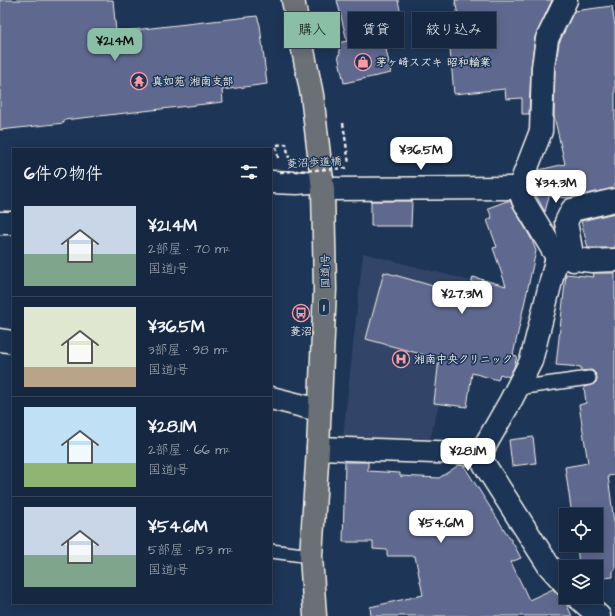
<!DOCTYPE html>
<html lang="ja">
<head>
<meta charset="utf-8">
<style>
  body { margin:0; font-family:"Architects Daughter","Klee One",sans-serif; background:#1f3048; color:#f1f3f6; height:100vh; display:flex; flex-direction:column; font-size:15px; white-space:nowrap }
  * { box-sizing:border-box; margin:0 }
  p { font-size:13px; color:#9ea6b1 }
  .icon { flex:none; width:22px; height:22px; fill:none; stroke:currentColor; stroke-width:2; stroke-linecap:round; stroke-linejoin:round }
  .map { position:relative; flex:1; overflow:hidden }
  .details { position:absolute; left:12px; top:148px; width:260px; height:456px; display:flex; flex-direction:column; background:#162841; border-radius:0px; box-shadow:0 2px 10px #0003,0 0 0 1px #35445a }
  .details>* { flex:none }
  .guide { position:absolute; left:284px; top:12px; width:271px; height:36px; display:flex; gap:8px }
  .fabs { position:absolute; left:559px; top:508px; display:grid; gap:8px }
  .fabs a { display:grid; place-items:center; width:44px; height:44px; border-radius:0px; background:#162841; box-shadow:0 2px 10px #0003,0 0 0 1px #35445a; font-size:20px }
  .price { position:absolute; translate:-50% -34px; padding:0 9px; border-radius:8px; background:#fff; color:#222; font-size:13px; line-height:26px; filter:drop-shadow(0 1px 2px #0008) }
  .price::after { content:''; position:absolute; left:50%; top:24px; width:12px; height:9px; margin-left:-6px; background:inherit; clip-path:polygon(0 0,100% 0,50% 100%) }
  .price.selected { background:#8abfa5; color:#111 }
  ul { padding:0; list-style:none }
  li { display:flex; align-items:center; gap:12px; height:100px; padding:0 12px }
  li+li { border-top:1px solid #35445a }
  li span { display:grid; place-items:center; flex:none; width:112px; height:80px; border-radius:0px; color:#555 }
  li>.icon { margin-inline-start:auto }
  span .icon { width:48px; height:48px; fill:#fffc; stroke-width:1 }
  li b { font-size:17px }
  h2 { display:flex; justify-content:space-between; align-items:center; height:48px; padding:0 12px; font-size:17px }
  .chip { padding:0 14px; border-radius:0px; background:#162841; box-shadow:0 2px 10px #0003,0 0 0 1px #35445a; font-size:14px; line-height:36px }
  .chip.selected { background:#8abfa5; color:#111 }
  .map>svg:first-child { display:block }
  .built { fill:#304468 }
  .building { fill:#5e678f; stroke:#f4f1e8 }
  .lines { fill:none; stroke-linecap:round; stroke-linejoin:round }
  .service-casing { stroke:#f4f1e8; stroke-width:16 }
  .minor-casing { stroke:#f4f1e8; stroke-width:25 }
  .trunk-casing { stroke:#f4f1e8; stroke-width:25 }
  .path { stroke:#f4f1e8; stroke-width:2.5; stroke-dasharray:4 3; stroke-linecap:butt }
  .service { stroke:#1d3557; stroke-width:13 }
  .minor { stroke:#1d3557; stroke-width:22 }
  .trunk { stroke:#6a7074; stroke-width:22 }
  .path-bridge { stroke:#f4f1e8; stroke-width:2.5; stroke-dasharray:4 3; stroke-linecap:butt }
  .labels { text-anchor:middle; stroke-width:3; stroke-linejoin:round; paint-order:stroke }
  .shield { fill:#1d3557; stroke:#b4b9bc; stroke-width:1 }
  .shield-label { font-size:10px; font-weight:bold; fill:#f4f1e8 }
  .poi-label { font-size:11px; font-weight:bold; fill:#f4f1e8; stroke:#1d3557; text-anchor:start }
  .street-label { font-size:11px; fill:#f4f1e8; stroke:#1d3557 }
</style>
</head>
<body>
<div class="map">
<svg width="615" height="616" viewBox="0 0 615 616">
  <rect width="100%" height="100%" fill="#1d3557"/>
  <filter id="ink" filterUnits="userSpaceOnUse"><feTurbulence type="fractalNoise" baseFrequency=".025" numOctaves="2"/><feDisplacementMap in="SourceGraphic" scale="8" xChannelSelector="R" yChannelSelector="G"/><feConvolveMatrix kernelMatrix="1 2 1 2 8 2 1 2 1" color-interpolation-filters="sRGB"/></filter>
  <g filter="url(#ink)">
    <path class="built" d="M363,253L471,281L430,439L343,437Z"/>
    <g class="building">
      <path d="M0,0H113L116,32L257,16L260,25L267,84L222,90L223,102L64,120V123L0,130Z"/>
      <path d="M337,0H398L403,26L382,30L391,73L344,83L338,55L340,54L338,43L347,41Z"/>
      <path d="M455,0H552L535,37L531,67L529,114H522V98L506,99L505,89L454,94L448,27L460,26Z"/>
      <path d="M612,6L615,26V188L568,198L549,196L545,212L533,190L537,189L535,181L539,170L565,164L554,116L555,68L559,43L574,11Z"/>
      <path d="M371,201H412L411,226H371Z"/>
      <path d="M507,201H510L532,240L536,251L513,355L517,356L514,367L509,377L500,374L498,380L472,373L467,407L434,403L439,359L366,339L384,272L468,296L473,277L506,286L493,248L497,247L487,220L492,218L488,208Z"/>
      <path d="M615,213V248H588L581,221Z"/>
      <path d="M593,273H615V475L608,476L615,530V569L613,570V577L596,579V567H579L577,545H596V515H572L565,467L588,463L579,405L586,403L584,387L594,384L597,381V377L595,373L592,370L581,371V367L556,365L566,274L594,277Z"/>
      <path d="M533,437L536,463L512,466L509,440Z"/>
      <path d="M345,462H368V471L400,473V476L439,478L459,465L464,466L514,545L521,558L511,562L529,600L553,589L557,594L563,597L572,616H371L370,607L423,595L415,556H387V550L373,549V542H343Z"/>
    </g>
    <g class="lines">
      <g class="service-casing">
        <g id="service">
          <path d="M517,388L589,378"/>
          <path d="M271,551L311,556"/>
        </g>
      </g>
      <g class="minor-casing">
        <g id="minor">
          <path d="M566,0L547,39L543,67L541,131L519,188L523,200L557,257L592,261L615,260"/>
          <path d="M271,182L297,183L323,181"/>
          <path d="M323,189L519,188"/>
          <path d="M0,223H13"/>
          <path d="M573,260L566,222L572,210L615,200"/>
          <path d="M0,340L13,342"/>
          <path d="M271,398L319,410"/>
          <path d="M318,448L463,453L479,456L549,566L566,585"/>
          <path d="M479,456L510,402L531,361L557,257"/>
          <path d="M577,597L599,616"/>
        </g>
      </g>
      <g class="trunk-casing">
        <path id="trunk" d="M293,0L312,95L323,189L325,289L318,448L311,556L315,616"/>
      </g>
      <g class="path">
        <path d="M343,123L349,164"/>
        <path d="M278,158L276,145L286,144L289,158"/>
      </g>
      <use href="#service" class="service"/>
      <use href="#minor" class="minor"/>
      <use href="#trunk" class="trunk"/>
      <path class="path-bridge" d="M280,172L349,168"/>
    </g>
  </g>
  <defs>
    <g id="shop-ring" transform="scale(0.9)"><circle r="9.5" fill="#1d3557" stroke="#ff9aa2" stroke-width="1.5"/><path d="M-5-2.5h2.3a2.7 3.5 0 0 1 5.4 0H5L5.5 6h-11ZM-1.5-2.5h3a1.5 2.3 0 0 0-3 0Z" fill="#ff9aa2"/></g>
    <g id="temple-ring" transform="scale(0.9)"><circle r="9.5" fill="#1d3557" stroke="#ff9aa2" stroke-width="1.5"/><path d="M0-6L5-2H3V0L6.5 2.5H4V6H1.5V3h-3V6H-4V2.5H-6.5L-3 0V-2H-5Z" fill="#ff9aa2"/></g>
    <g id="bus-ring" transform="scale(0.9)"><circle r="9.5" fill="#1d3557" stroke="#ff9aa2" stroke-width="1.5"/><path d="M-5-6H5V4H4V6H2V4H-2V6H-4V4H-5ZM-3.5-4V0h7V-4ZM-3.5 1.2v1.5H-2V1.2ZM2 1.2v1.5H3.5V1.2Z" fill="#ff9aa2"/></g>
    <g id="hospital-ring" transform="scale(0.9)"><circle r="9.5" fill="#1d3557" stroke="#ff9aa2" stroke-width="1.5"/><path d="M-5-5h3v3.5h4V-5h3V5h-3V1.5h-4V5h-3Z" fill="#ff9aa2"/></g>
  </defs>
  <g fill-rule="evenodd">
    <use href="#shop-ring" x="363" y="62"/>
    <use href="#temple-ring" x="139" y="81"/>
    <use href="#bus-ring" x="301" y="313"/>
    <use href="#hospital-ring" x="401" y="359"/>
  </g>
  <g class="labels">
    <rect class="shield" x="319" y="299" width="10" height="16" rx="3"/>
    <g class="shield-label">
      <text x="324" y="311">1</text>
    </g>
    <g class="poi-label">
      <text x="376" y="66">茅ヶ崎スズキ 昭和輪業</text>
      <text x="152" y="85">真如苑 湘南支部</text>
      <text x="301" y="335" text-anchor="middle">菱沼</text>
      <text x="414" y="363">湘南中央クリニック</text>
    </g>
    <g class="street-label">
      <text transform="translate(314 162) rotate(-3)" y="4">菱沼歩道橋</text>
      <text transform="translate(325 271) rotate(-91)" y="4">国道1号</text>
    </g>
  </g>
</svg>
<div class="fabs">
<a><svg class="icon" aria-label="locate" viewBox="0 0 24 24"><circle cx="12" cy="12" r="6"/><path d="M12 2v4M12 18v4M2 12h4M18 12h4"/></svg></a>
<a><svg class="icon" aria-label="layers" viewBox="0 0 24 24"><path d="M12 4l9 5-9 5-9-5zM3 14l9 5 9-5"/></svg></a>
</div>
<b class="price selected" style="left:115px;top:62px">¥21.4M</b>
<b class="price" style="left:421px;top:171px">¥36.5M</b>
<b class="price" style="left:556px;top:204px">¥34.3M</b>
<b class="price" style="left:462px;top:315px">¥27.3M</b>
<b class="price" style="left:468px;top:472px">¥28.1M</b>
<b class="price" style="left:441px;top:544px">¥54.6M</b>
<div class="guide">
<a class="chip selected">購入</a>
<a class="chip">賃貸</a>
<a class="chip">絞り込み</a>
</div>
<section class="details">
<h2>6件の物件<svg class="icon" aria-label="filters" viewBox="0 0 24 24"><path d="M4 7h16M4 17h16"/><circle cx="9" cy="7" r="2"/><circle cx="15" cy="17" r="2"/></svg></h2>
<ul>
<li><span style="background:linear-gradient(#c9d6e8 60%,#7fa58c 0)"><svg class="icon" aria-label="home" viewBox="0 0 24 24"><path d="M3 11l9-7 9 7M6 9v11h12V9"/></svg></span><div><b>¥21.4M</b><p>2部屋 · 70 m²</p><p>国道1号</p></div></li>
<li><span style="background:linear-gradient(#dfe7d0 75%,#b9a48a 0)"><svg class="icon" aria-label="home" viewBox="0 0 24 24"><path d="M3 11l9-7 9 7M6 9v11h12V9"/></svg></span><div><b>¥36.5M</b><p>3部屋 · 98 m²</p><p>国道1号</p></div></li>
<li><span style="background:linear-gradient(#bfe0f5 70%,#8fb573 0)"><svg class="icon" aria-label="home" viewBox="0 0 24 24"><path d="M3 11l9-7 9 7M6 9v11h12V9"/></svg></span><div><b>¥28.1M</b><p>2部屋 · 66 m²</p><p>国道1号</p></div></li>
<li><span style="background:linear-gradient(#c9d6e8 60%,#7fa58c 0)"><svg class="icon" aria-label="home" viewBox="0 0 24 24"><path d="M3 11l9-7 9 7M6 9v11h12V9"/></svg></span><div><b>¥54.6M</b><p>5部屋 · 153 m²</p><p>国道1号</p></div></li>
</ul>
</section>
</div>
</body>
</html>
